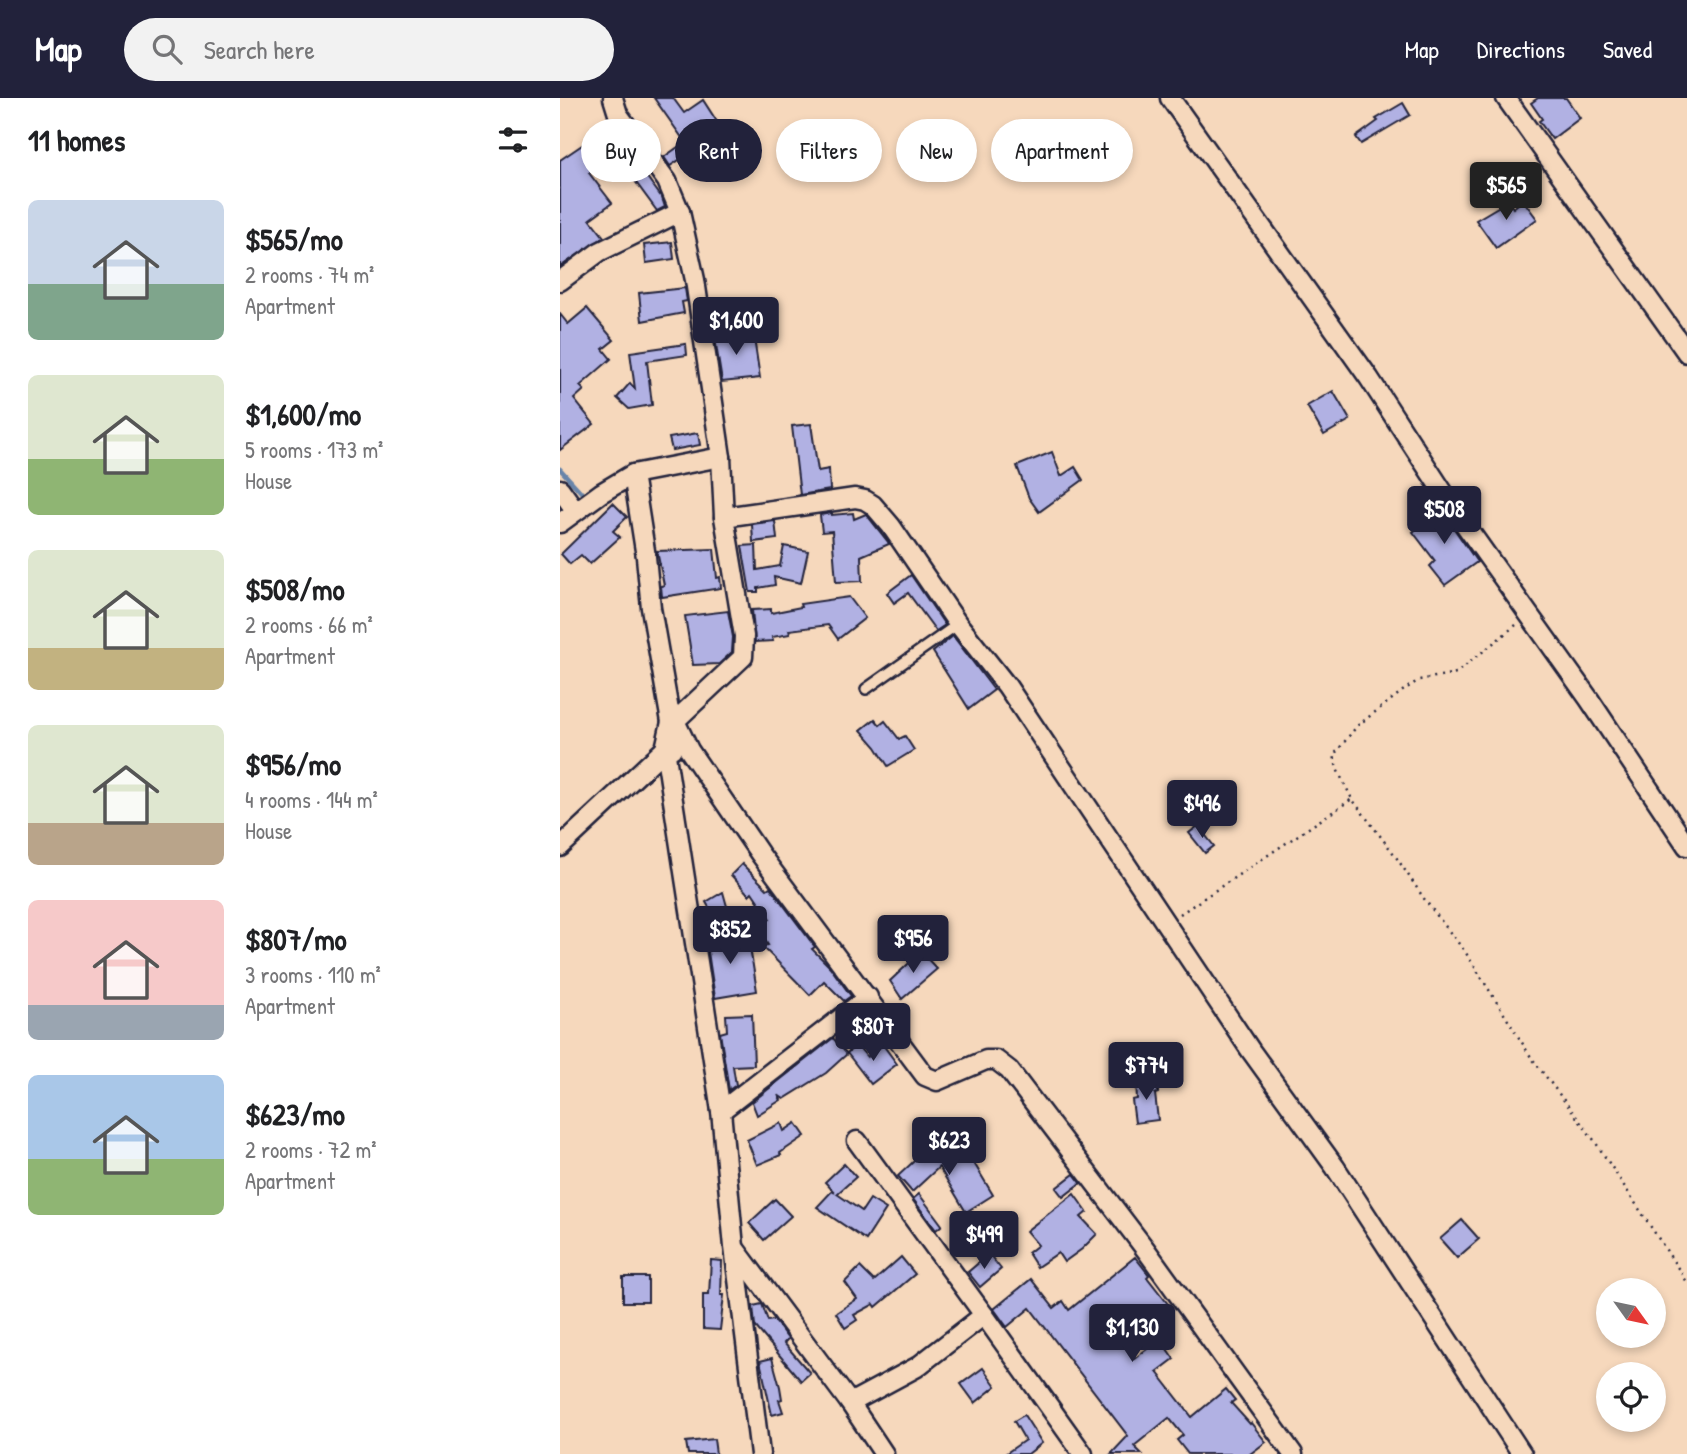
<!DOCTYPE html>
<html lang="en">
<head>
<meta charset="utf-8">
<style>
  body { margin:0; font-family:"Patrick Hand",sans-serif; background:#f2f2f2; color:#202124; height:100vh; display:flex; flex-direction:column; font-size:26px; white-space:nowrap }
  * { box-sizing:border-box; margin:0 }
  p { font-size:23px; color:#757577 }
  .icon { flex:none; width:38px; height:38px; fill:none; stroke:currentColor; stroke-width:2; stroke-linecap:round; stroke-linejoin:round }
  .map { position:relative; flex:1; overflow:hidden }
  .details { display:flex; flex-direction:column; background:#fff; width:560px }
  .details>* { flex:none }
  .top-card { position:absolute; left:21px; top:21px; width:665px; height:63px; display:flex; gap:14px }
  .needle { width:46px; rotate:123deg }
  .tools { position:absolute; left:1036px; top:1180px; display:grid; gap:14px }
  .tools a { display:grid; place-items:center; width:70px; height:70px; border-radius:50%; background:#fff; box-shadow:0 4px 10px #0003; font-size:35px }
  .price { position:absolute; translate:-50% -60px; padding:0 16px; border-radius:7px; background:#22223b; color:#fff; font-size:23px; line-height:46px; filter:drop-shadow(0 2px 4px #0008) }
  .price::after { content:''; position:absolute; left:50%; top:42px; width:21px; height:16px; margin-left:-10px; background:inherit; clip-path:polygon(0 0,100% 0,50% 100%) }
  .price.active { background:#222; color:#fff }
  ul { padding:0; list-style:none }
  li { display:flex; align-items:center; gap:21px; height:175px; padding:0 28px }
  li span { display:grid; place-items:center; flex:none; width:196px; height:140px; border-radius:10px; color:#555 }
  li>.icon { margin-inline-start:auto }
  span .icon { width:84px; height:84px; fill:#fffc; stroke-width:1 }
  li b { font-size:30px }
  h2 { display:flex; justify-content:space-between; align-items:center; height:84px; padding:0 28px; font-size:30px }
  .tag { padding:0 24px; border-radius:32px; background:#fff; box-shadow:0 4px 10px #0003; font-size:24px; line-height:63px }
  .tag.active { background:#22223b; color:#fff }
  header { display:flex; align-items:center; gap:42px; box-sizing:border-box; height:98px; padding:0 35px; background:#22223b; color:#fff }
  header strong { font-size:33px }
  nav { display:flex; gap:38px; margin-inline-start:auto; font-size:24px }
  .search { width:490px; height:63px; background:#f2f2f2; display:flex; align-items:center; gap:18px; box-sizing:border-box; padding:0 24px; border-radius:38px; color:#757577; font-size:26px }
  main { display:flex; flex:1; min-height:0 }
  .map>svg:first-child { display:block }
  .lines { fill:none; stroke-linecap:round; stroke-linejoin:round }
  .stream { stroke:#6884a9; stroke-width:4.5 }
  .building { fill:#b1b1e3; stroke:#22223b; stroke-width:2 }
  .lane-casing { stroke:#22223b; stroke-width:14 }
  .street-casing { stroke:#22223b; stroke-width:23 }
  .path { stroke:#22223b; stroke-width:2.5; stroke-dasharray:2 5; stroke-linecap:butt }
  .lane { stroke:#f6d8bc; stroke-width:9 }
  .street { stroke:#f6d8bc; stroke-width:18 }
</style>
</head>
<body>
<header>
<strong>Map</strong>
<div class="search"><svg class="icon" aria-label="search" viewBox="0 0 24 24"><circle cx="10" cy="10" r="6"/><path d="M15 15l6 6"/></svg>Search here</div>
<nav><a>Map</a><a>Directions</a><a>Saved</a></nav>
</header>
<main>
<section class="details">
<h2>11 homes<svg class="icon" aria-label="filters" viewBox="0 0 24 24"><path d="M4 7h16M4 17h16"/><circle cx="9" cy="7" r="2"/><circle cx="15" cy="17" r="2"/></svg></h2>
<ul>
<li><span style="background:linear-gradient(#c9d6e8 60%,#7fa58c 0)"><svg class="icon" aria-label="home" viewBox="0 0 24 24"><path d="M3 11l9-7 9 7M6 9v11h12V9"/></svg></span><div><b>$565/mo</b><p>2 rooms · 74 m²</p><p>Apartment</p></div></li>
<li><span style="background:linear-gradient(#dfe7d0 60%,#8fb573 0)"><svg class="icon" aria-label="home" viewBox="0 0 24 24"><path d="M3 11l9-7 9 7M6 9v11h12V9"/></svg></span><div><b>$1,600/mo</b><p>5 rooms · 173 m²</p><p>House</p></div></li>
<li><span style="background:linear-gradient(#dfe7d0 70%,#c2b280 0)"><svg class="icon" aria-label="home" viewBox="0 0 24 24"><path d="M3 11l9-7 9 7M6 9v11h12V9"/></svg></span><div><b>$508/mo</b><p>2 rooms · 66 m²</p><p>Apartment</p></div></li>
<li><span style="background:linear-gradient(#dfe7d0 70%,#b9a48a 0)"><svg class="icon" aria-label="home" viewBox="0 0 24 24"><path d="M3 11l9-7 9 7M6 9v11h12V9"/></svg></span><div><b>$956/mo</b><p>4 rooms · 144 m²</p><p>House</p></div></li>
<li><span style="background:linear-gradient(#f6c9c9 75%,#9aa5b1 0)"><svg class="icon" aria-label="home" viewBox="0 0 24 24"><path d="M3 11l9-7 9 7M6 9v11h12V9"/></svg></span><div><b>$807/mo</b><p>3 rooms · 110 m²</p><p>Apartment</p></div></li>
<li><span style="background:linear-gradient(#a9c7e8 60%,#8fb573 0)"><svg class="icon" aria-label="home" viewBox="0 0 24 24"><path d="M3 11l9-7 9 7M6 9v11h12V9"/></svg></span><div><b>$623/mo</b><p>2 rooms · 72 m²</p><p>Apartment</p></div></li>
</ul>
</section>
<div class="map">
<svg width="1127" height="1356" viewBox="0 0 1127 1356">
  <rect width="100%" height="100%" fill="#f6d8bc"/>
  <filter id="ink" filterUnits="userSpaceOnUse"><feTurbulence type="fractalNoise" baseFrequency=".0143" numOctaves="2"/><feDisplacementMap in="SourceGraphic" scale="14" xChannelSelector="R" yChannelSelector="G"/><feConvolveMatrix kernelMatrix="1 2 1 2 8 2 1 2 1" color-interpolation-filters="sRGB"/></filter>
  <g filter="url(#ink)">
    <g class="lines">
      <path class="stream" d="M0,371L21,394"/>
    </g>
    <g class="building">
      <path d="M94,0H113L124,15L143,2L163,33L110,68L104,59L125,44Z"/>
      <path d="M978,0H1006L1020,20L992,41L979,23L982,21L971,5Z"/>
      <path d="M843,5L850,17L801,46L796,39L818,23L816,21Z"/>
      <path d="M50,28L102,100L105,109L97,113L55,56L29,75L52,105L30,121L44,139L0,169V62Z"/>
      <path d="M963,102L977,121L936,150L916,122L948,103L953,110Z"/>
      <path d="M112,144L114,161L86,165L84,147Z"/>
      <path d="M125,190L127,203L122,204L124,215L82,223L79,195Z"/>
      <path d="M27,210L54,242L43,251L51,261L20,288L24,292L14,301L34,326L0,352V216L8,226Z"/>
      <path d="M166,226L169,244L194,240L200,280L162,284L153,228Z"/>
      <path d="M126,246L127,257L87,263L92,307L69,311L57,300L70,285L75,291L70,254Z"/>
      <path d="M773,293L790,322L764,337L747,308Z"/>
      <path d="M251,326L258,373L269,371L270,392L240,397L232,328Z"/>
      <path d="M138,335L140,347L112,352L109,340Z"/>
      <path d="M492,354L501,378L515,369L523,382L479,414L469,400L457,368Z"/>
      <path d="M875,403L917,464L885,487L870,468L875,463L853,434L872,417L866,410Z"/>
      <path d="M53,405L67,419L53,433L60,439L30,466L21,457L10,466L1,456Z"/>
      <path d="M272,415V417L293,415L294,421L306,416L328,444L329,446L301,458L302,483L276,484L272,433L262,434L260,417Z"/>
      <path d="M215,423L217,441L193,444L192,426Z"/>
      <path d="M196,447L197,472L220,468L224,448L248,453L241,485L214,479L215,487L198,490V494H190L182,448Z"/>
      <path d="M154,451L157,480L160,479L161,490L102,499L101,488L104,487L97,453Z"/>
      <path d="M351,477L385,527L376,533L348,495L334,505L327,495Z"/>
      <path d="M289,499L305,520L278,541L268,527L229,532L230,536L212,539L213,543L195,544L192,512L211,511V515L241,509L240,506Z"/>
      <path d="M168,513L173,539L172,554L159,566L133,567L125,518Z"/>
      <path d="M393,538L434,592L409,611L373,554Z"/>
      <path d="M315,621L320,627L325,623L339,641L345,638L354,652L328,668L316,649L301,632Z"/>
      <path d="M638,728L654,748L645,755L629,735Z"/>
      <path d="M182,766L207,791L210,789L255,849L252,851L270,869L291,898L284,903L264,883L250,897L202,848L208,847L197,830L210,821L192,794L189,797L171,777Z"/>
      <path d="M163,794L168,812L155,820L146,804Z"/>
      <path d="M174,832L178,850L190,849L197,893L155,900L146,841Z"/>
      <path d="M361,854L377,871L342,901L330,883Z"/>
      <path d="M192,916L194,967L173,968L176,987L169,992L160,935L167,933L166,917Z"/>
      <path d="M273,940L287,956L266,975L224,1001L218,997L221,1002L197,1017L192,1004Z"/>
      <path d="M297,947L307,959L323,947L337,966L311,986L287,955Z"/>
      <path d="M598,982V995L595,996L598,1022L575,1025L572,1002L577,1001L576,983Z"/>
      <path d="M221,1025L224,1033L236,1025L245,1038L220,1055L221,1057L197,1067L187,1042Z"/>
      <path d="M370,1044L392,1068L408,1055L433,1097L406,1114L379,1069L352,1094L338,1078L367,1051L365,1047Z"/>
      <path d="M284,1066L296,1079L277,1096L302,1113L310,1101L326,1111L306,1142L257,1109L272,1093L275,1095L265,1084Z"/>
      <path d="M514,1076L521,1085L503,1099L496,1090Z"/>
      <path d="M359,1096L382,1127L376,1132L353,1101Z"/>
      <path d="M514,1096L527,1114L521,1119L537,1136L522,1151L504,1164L498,1155L477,1169L468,1155L478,1147L466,1133Z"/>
      <path d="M215,1101L231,1118L204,1142L189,1125Z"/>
      <path d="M902,1122L919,1141L897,1160L880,1141Z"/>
      <path d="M429,1156L441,1171L420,1189L408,1174Z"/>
      <path d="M341,1159L355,1176L316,1209L314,1206L294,1217L297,1222L285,1230L276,1215L297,1201L285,1184L300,1169L314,1183Z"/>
      <path d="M575,1159L589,1177L587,1179L608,1206L561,1242L574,1261L600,1241L614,1261L597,1274L632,1319L666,1291L675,1302L671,1305L690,1326L691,1325L706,1344L690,1356H628L617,1342L623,1337L609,1320L574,1348L582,1356H551L568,1338L470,1210L447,1229L434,1211L471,1181L494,1210L503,1203L509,1212Z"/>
      <path d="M151,1162L162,1163L161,1197H164L160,1232L143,1231V1196H149Z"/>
      <rect x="63" y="1179" width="25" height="25"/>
      <path d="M202,1206L208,1223L214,1222L228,1241L224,1245L250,1275L241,1283L195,1228L193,1208Z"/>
      <path d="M212,1260L220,1289L222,1301L219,1302L223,1314L212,1317L200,1263Z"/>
      <path d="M423,1270L436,1288L415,1305L401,1286Z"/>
      <path d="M464,1317L482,1345L468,1356H445L465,1342L454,1323Z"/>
      <path d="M154,1341L156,1356H128L126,1344Z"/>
    </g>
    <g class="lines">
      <g class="lane-casing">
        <path id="lane" d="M306,591L398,526"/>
      </g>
      <g class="street-casing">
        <g id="street">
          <path d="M53,0L58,16L107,83L120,114L135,182L161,359L164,419L184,538L183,559L115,623L111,624"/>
          <path d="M610,0L809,280L898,417L1029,601L1127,748"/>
          <path d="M946,0L1127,255"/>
          <path d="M0,183L39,154L120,114"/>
          <path d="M73,376L86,459L91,510L111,624L105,651L161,1013L174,1149L200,1356"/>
          <path d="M0,391L15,412"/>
          <path d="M164,419L295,400L305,402L313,407L331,428L398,526L447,588L691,953L775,1069L962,1356"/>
          <path d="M0,425L41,395L73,376L161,359"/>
          <path d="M115,623L129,652L200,756L365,978L377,983L426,962H436L449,972L586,1152L733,1356"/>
          <path d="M0,749L105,651H112"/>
          <path d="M161,1013L308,899"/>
          <path d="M297,1043L424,1217"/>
          <path d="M176,1152L290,1305L324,1356"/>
          <path d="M290,1305L357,1269L424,1217L523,1356"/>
        </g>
      </g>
      <g class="path">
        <path d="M956,527L896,575L859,582L844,592L797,628L774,657L777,671L792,701L834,756L865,802L906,855L971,959L1034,1042L1127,1184"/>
        <path d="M620,816L792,701"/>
      </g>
      <use href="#lane" class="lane"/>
      <use href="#street" class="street"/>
    </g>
  </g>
</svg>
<div class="tools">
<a><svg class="needle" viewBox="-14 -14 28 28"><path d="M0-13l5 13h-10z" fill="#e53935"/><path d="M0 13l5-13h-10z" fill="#757577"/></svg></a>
<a><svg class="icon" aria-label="locate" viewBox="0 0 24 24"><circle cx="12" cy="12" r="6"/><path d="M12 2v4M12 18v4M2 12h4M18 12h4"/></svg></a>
</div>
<b class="price active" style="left:946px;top:124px">$565</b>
<b class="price" style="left:176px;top:259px">$1,600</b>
<b class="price" style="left:884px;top:448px">$508</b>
<b class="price" style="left:642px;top:742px">$496</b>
<b class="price" style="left:170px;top:868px">$852</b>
<b class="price" style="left:353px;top:877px">$956</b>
<b class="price" style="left:313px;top:965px">$807</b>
<b class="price" style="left:586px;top:1004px">$774</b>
<b class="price" style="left:389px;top:1079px">$623</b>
<b class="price" style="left:424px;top:1173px">$499</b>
<b class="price" style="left:572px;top:1266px">$1,130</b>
<div class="top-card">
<a class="tag">Buy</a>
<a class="tag active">Rent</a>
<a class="tag">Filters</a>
<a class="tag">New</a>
<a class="tag">Apartment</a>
</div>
</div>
</main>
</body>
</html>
